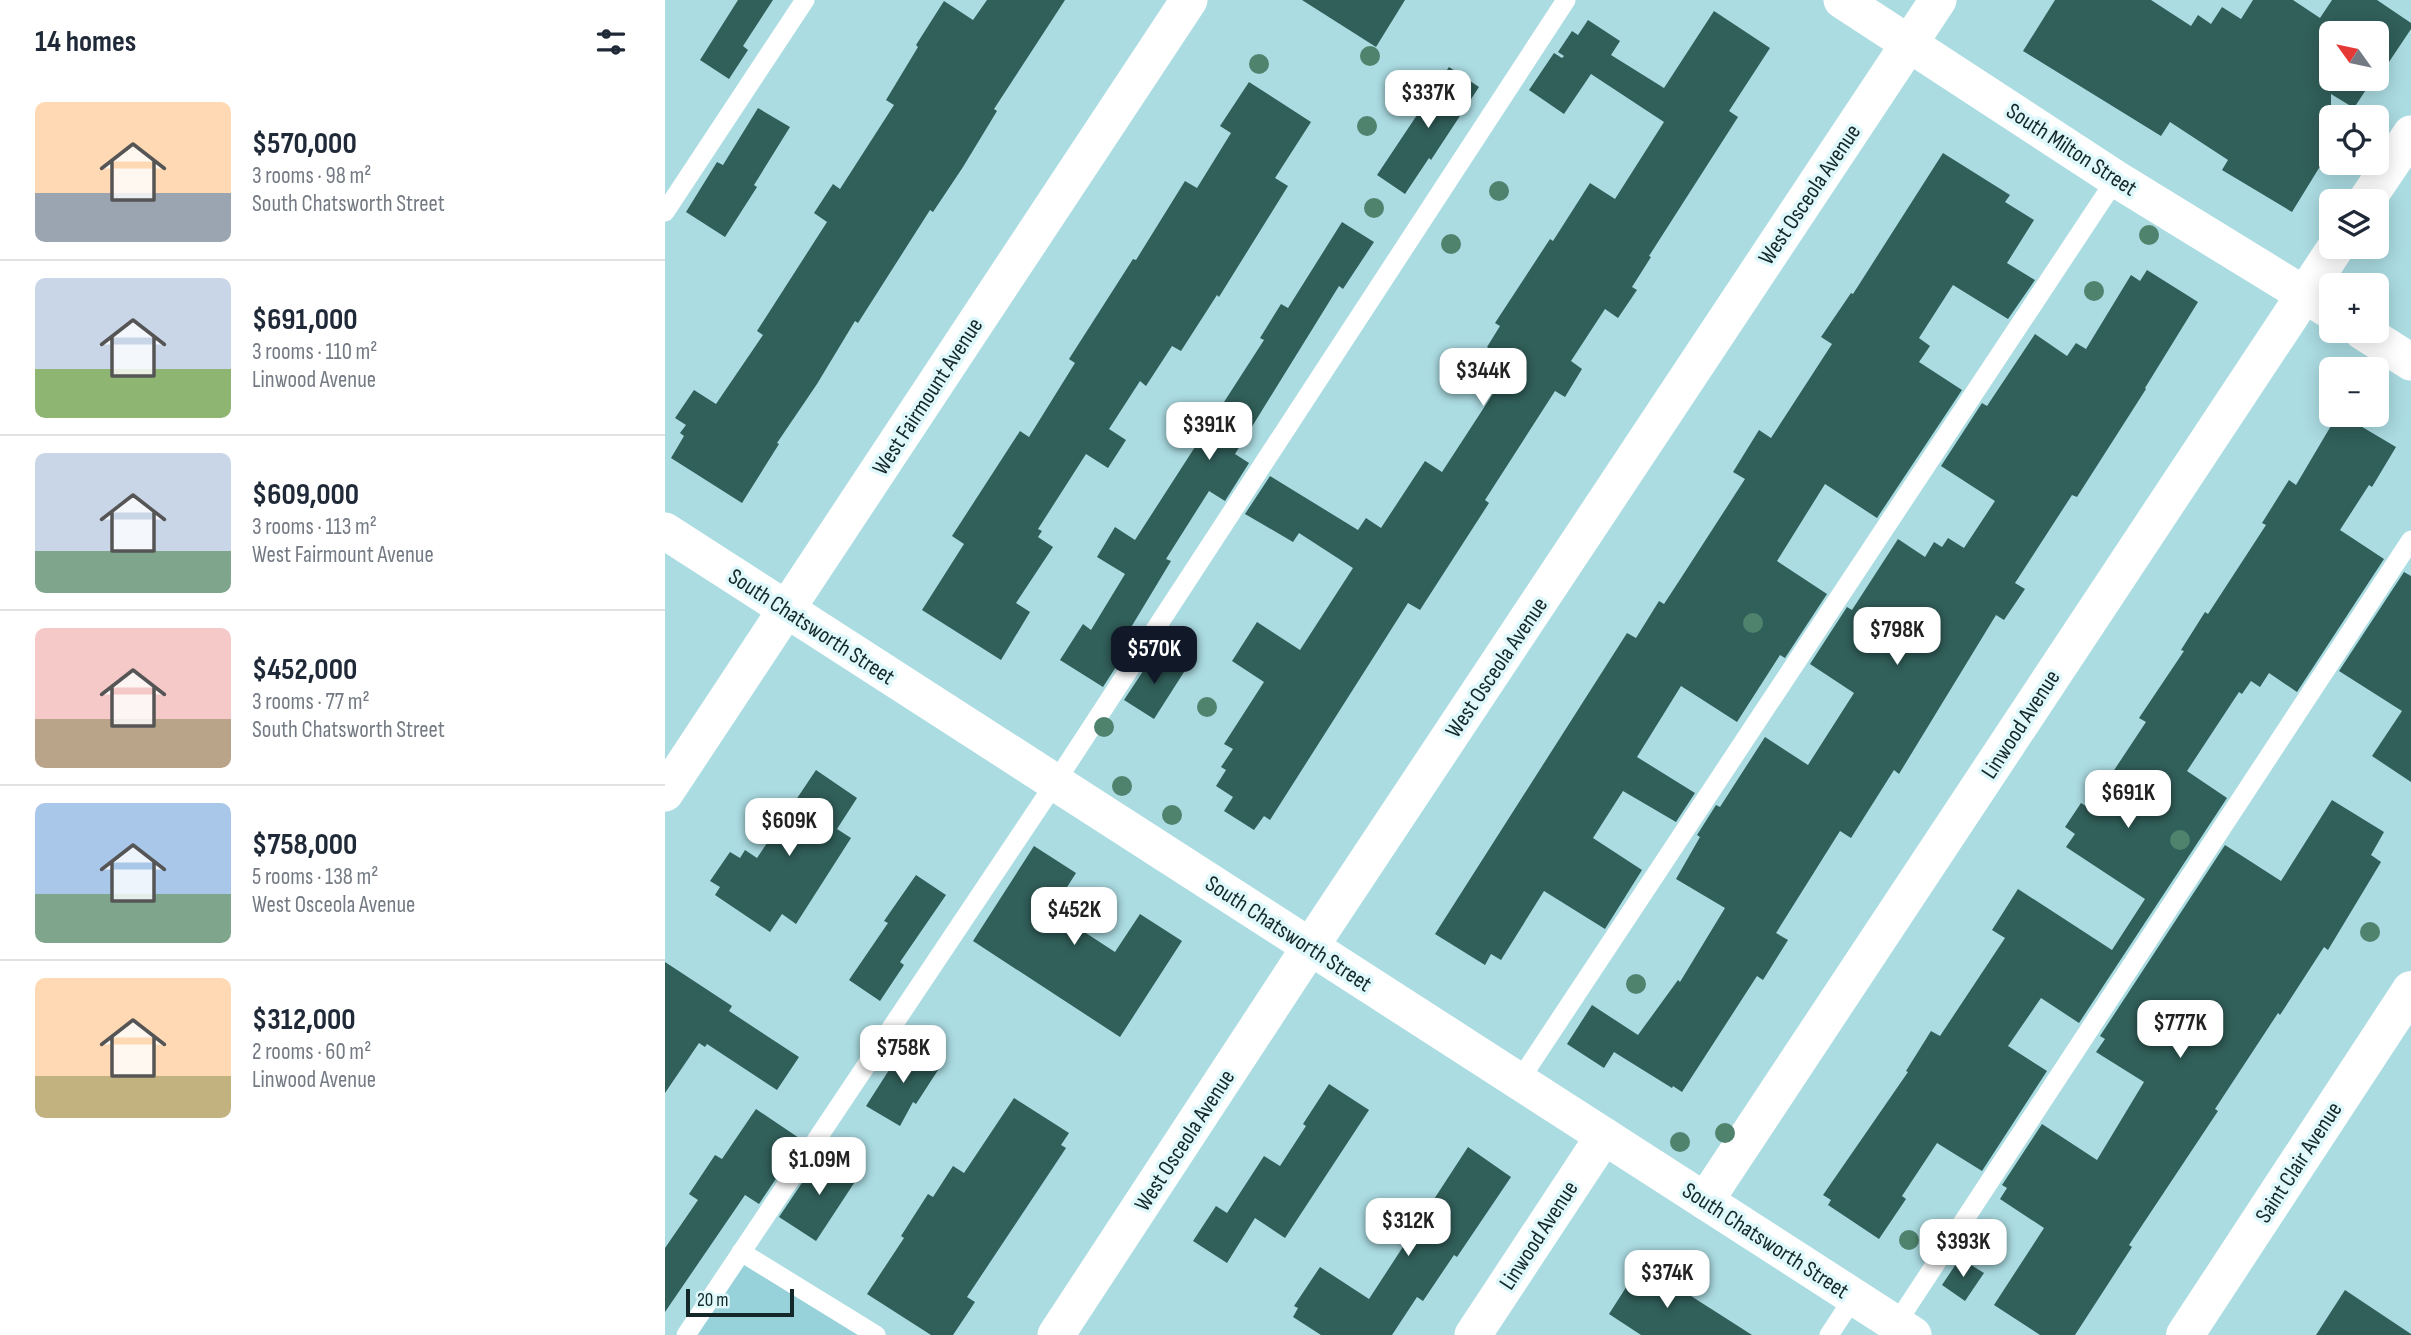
<!DOCTYPE html>
<html lang="en">
<head>
<meta charset="utf-8">
<style>
  body { margin:0; font-family:"Sofia Sans Condensed",sans-serif; background:#f6f6f7; color:#1f2937; height:100vh; display:flex; flex-direction:column; font-size:26px; white-space:nowrap }
  * { box-sizing:border-box; margin:0 }
  p { font-size:23px; color:#747a83 }
  .icon { flex:none; width:38px; height:38px; fill:none; stroke:currentColor; stroke-width:2; stroke-linecap:round; stroke-linejoin:round }
  .map { position:relative; flex:1; overflow:hidden }
  .details { display:flex; flex-direction:column; background:#fff; width:665px }
  .details>* { flex:none }
  .needle { width:46px; rotate:303deg }
  .tools { position:absolute; left:1654px; top:21px; display:grid; gap:14px }
  .tools a { display:grid; place-items:center; width:70px; height:70px; border-radius:10px; background:#fff; box-shadow:0 4px 18px #0003; font-size:35px }
  .scale { position:absolute; left:21px; bottom:18px; width:108px; box-sizing:border-box; padding-left:7px; border:4px solid #14282a; border-top:0; font-size:19px; line-height:24px; white-space:nowrap; color:#14282a; -webkit-text-stroke:5px #dff8fb; paint-order:stroke }
  .price { position:absolute; translate:-50% -60px; padding:0 16px; border-radius:14px; background:#fff; color:#222; font-size:23px; line-height:46px; filter:drop-shadow(0 2px 4px #0008) }
  .price::after { content:''; position:absolute; left:50%; top:42px; width:21px; height:16px; margin-left:-10px; background:inherit; clip-path:polygon(0 0,100% 0,50% 100%) }
  .price.selected { background:#111827; color:#fff }
  ul { padding:0; list-style:none }
  li { display:flex; align-items:center; gap:21px; height:175px; padding:0 35px }
  li+li { border-top:2px solid #e0e1e3 }
  li span { display:grid; place-items:center; flex:none; width:196px; height:140px; border-radius:10px; color:#555 }
  li>.icon { margin-inline-start:auto }
  span .icon { width:84px; height:84px; fill:#fffc; stroke-width:1 }
  li b { font-size:30px }
  h2 { display:flex; justify-content:space-between; align-items:center; height:84px; padding:0 35px; font-size:30px }
  main { display:flex; flex:1; min-height:0 }
  .map>svg:first-child { display:block }
  .built { fill:#97d2da }
  .building { fill:#315f5a }
  .lines { fill:none; stroke-linecap:round; stroke-linejoin:round }
  .service { stroke:#fff; stroke-width:19 }
  .minor { stroke:#fff; stroke-width:37 }
  .tertiary { stroke:#fff; stroke-width:38 }
  .tree { fill:#4f836e }
  .labels { text-anchor:middle; stroke-width:7; stroke-linejoin:round; paint-order:stroke }
  .street-label { font-size:23px; fill:#14282a; stroke:#dff8fb }
</style>
</head>
<body>
<main>
<section class="details">
<h2>14 homes<svg class="icon" aria-label="filters" viewBox="0 0 24 24"><path d="M4 7h16M4 17h16"/><circle cx="9" cy="7" r="2"/><circle cx="15" cy="17" r="2"/></svg></h2>
<ul>
<li><span style="background:linear-gradient(#ffd9b3 65%,#9aa5b1 0)"><svg class="icon" aria-label="home" viewBox="0 0 24 24"><path d="M3 11l9-7 9 7M6 9v11h12V9"/></svg></span><div><b>$570,000</b><p>3 rooms · 98 m²</p><p>South Chatsworth Street</p></div></li>
<li><span style="background:linear-gradient(#c9d6e8 65%,#8fb573 0)"><svg class="icon" aria-label="home" viewBox="0 0 24 24"><path d="M3 11l9-7 9 7M6 9v11h12V9"/></svg></span><div><b>$691,000</b><p>3 rooms · 110 m²</p><p>Linwood Avenue</p></div></li>
<li><span style="background:linear-gradient(#c9d6e8 70%,#7fa58c 0)"><svg class="icon" aria-label="home" viewBox="0 0 24 24"><path d="M3 11l9-7 9 7M6 9v11h12V9"/></svg></span><div><b>$609,000</b><p>3 rooms · 113 m²</p><p>West Fairmount Avenue</p></div></li>
<li><span style="background:linear-gradient(#f6c9c9 65%,#b9a48a 0)"><svg class="icon" aria-label="home" viewBox="0 0 24 24"><path d="M3 11l9-7 9 7M6 9v11h12V9"/></svg></span><div><b>$452,000</b><p>3 rooms · 77 m²</p><p>South Chatsworth Street</p></div></li>
<li><span style="background:linear-gradient(#a9c7e8 65%,#7fa58c 0)"><svg class="icon" aria-label="home" viewBox="0 0 24 24"><path d="M3 11l9-7 9 7M6 9v11h12V9"/></svg></span><div><b>$758,000</b><p>5 rooms · 138 m²</p><p>West Osceola Avenue</p></div></li>
<li><span style="background:linear-gradient(#ffd9b3 70%,#c2b280 0)"><svg class="icon" aria-label="home" viewBox="0 0 24 24"><path d="M3 11l9-7 9 7M6 9v11h12V9"/></svg></span><div><b>$312,000</b><p>2 rooms · 60 m²</p><p>Linwood Avenue</p></div></li>
</ul>
</section>
<div class="map">
<svg width="1746" height="1335" viewBox="0 0 1746 1335">
  <rect width="100%" height="100%" fill="#abdce2"/>
  <path class="built" d="M71,1243L217,1335H11Z"/>
  <g class="building">
    <path d="M73,0H108L78,46L83,50L64,79L35,60Z"/>
    <path d="M322,0H400L329,109L332,111L298,167L268,212L265,210L193,323L190,321L152,384L112,443L114,444L77,503L6,458L19,436L15,433L21,425L10,418L29,390L51,404L98,335L92,331L162,222L149,213L168,184L175,189L229,105L221,100L253,47L251,45L279,1L308,20Z"/>
    <path d="M637,0H740L711,47Z"/>
    <path d="M1390,0H1486L1526,26L1533,15L1546,24L1557,7L1576,19L1588,0H1628L1655,18L1667,0H1712L1746,23V29L1724,62L1721,59L1712,73V33H1666V79H1708L1689,108L1666,94V154L1656,169L1654,168L1627,212L1557,170L1563,160L1505,122L1496,136L1358,51Z"/>
    <path d="M1049,11L1105,48L1064,111L1073,117L984,256L986,257L967,287L972,290L953,318L940,309L906,361L917,369L900,397L890,391L820,500L824,503L755,610L743,603L605,820L599,816L589,830L559,811L568,797L551,786L561,770L556,767L568,749L559,744L599,682L567,661L592,622L635,650L688,568L634,533L628,542L580,514L605,476L693,530L701,518L716,528L760,461L777,472L848,363L822,347L835,326L830,323L885,239L888,241L925,183L950,199L999,122L926,74L899,114L864,90L889,53L897,58L899,56L893,52L907,31L913,35L923,20L955,41L946,55L999,88Z"/>
    <path d="M784,67L814,87L766,160L764,158L740,194L712,175Z"/>
    <path d="M584,82L646,122L610,178L623,186L554,297L552,295L516,351L507,346L481,386L475,381L444,429L461,440L443,468L421,454L373,529L377,531L373,537L388,547L351,603L365,612L336,660L257,610L299,544L287,536L355,431L364,437L410,363L404,359L468,259L471,260L520,181L532,188L566,133L555,126Z"/>
    <path d="M93,108L125,127L89,185L92,187L60,237L21,212L52,162L58,165Z"/>
    <path d="M1278,153L1345,195L1340,202L1369,220L1342,263L1370,280L1343,319L1288,285L1254,338L1265,346L1254,362L1297,390L1212,518L1160,484L1112,561L1162,594L1120,658L1115,655L1072,722L1016,686L972,757L1030,793L1011,822L958,791L928,838L977,870L940,929L879,891L836,960L826,954L820,965L770,934L962,633L971,638L994,601L999,604L1016,578L1080,479L1068,472L1094,430L1106,438L1167,344L1156,337L1186,293L1188,294Z"/>
    <path d="M677,222L709,242L678,289L674,286L570,454L584,463L560,501L544,491L501,559L506,561L462,634L469,639L438,687L395,660L418,624L426,630L460,574L432,557L450,527L470,540L599,340L595,338L616,304L623,308Z"/>
    <path d="M1482,270L1533,302L1480,388L1481,389L1412,497L1407,495L1350,583L1360,589L1339,620L1331,615L1234,774L1229,770L1186,838L1175,831L1111,933L1123,940L1098,980L1092,976L1017,1092L1008,1086L1007,1088L949,1052L939,1068L902,1044L927,1005L973,1035L1013,980L1015,982L1060,908L1011,879L1035,837L1032,835L1051,805L1055,807L1100,737L1143,765L1189,693L1145,664L1182,607L1187,610L1233,539L1260,557L1269,542L1277,547L1283,538L1299,548L1330,501L1276,466L1317,403L1322,406L1370,334L1402,356L1411,343L1421,349L1466,275L1475,281Z"/>
    <path d="M1682,418L1731,447L1707,487L1704,485L1675,530L1719,559L1632,692L1604,673L1595,687L1586,681L1577,694L1574,692L1522,771L1562,798L1414,1023L1376,998L1343,1046L1382,1071L1317,1171L1272,1143L1237,1196L1241,1199L1214,1239L1163,1205L1166,1200L1158,1195L1243,1072L1241,1071L1266,1031L1275,1036L1340,938L1327,930L1353,889L1447,950L1480,899L1401,847L1410,834L1400,827L1416,803L1424,808L1481,722L1474,718L1519,651L1516,650L1540,612L1543,614L1601,525L1597,523L1624,480L1631,485L1670,419L1679,424Z"/>
    <path d="M1739,572L1746,576V782L1707,756L1737,711L1674,671Z"/>
    <path d="M490,653L519,672L489,719L459,700Z"/>
    <path d="M151,770L192,798L172,829L186,838L131,924L117,914L105,932L50,895L55,887L45,881L65,852L75,858L80,850L92,858Z"/>
    <path d="M1667,800L1719,832L1706,855L1716,862L1663,950L1659,947L1615,1015L1613,1013L1550,1109L1553,1111L1464,1245L1467,1247L1410,1335H1375L1329,1305L1379,1228L1335,1199L1342,1188L1337,1185L1377,1124L1432,1160L1479,1082L1431,1052L1440,1039L1435,1036L1560,845L1616,881Z"/>
    <path d="M369,846L411,873L387,911L450,952L475,914L517,941L455,1037L308,941Z"/>
    <path d="M251,875L281,895L235,962L239,965L215,1001L184,980L223,923L219,921Z"/>
    <path d="M0,962L67,1006L64,1011L134,1057L112,1090L42,1044L40,1047L34,1043L0,1093Z"/>
    <path d="M240,1045L275,1067L251,1104L248,1102L235,1126L201,1106Z"/>
    <path d="M664,1084L704,1110L620,1238L590,1218L562,1263L528,1241L551,1206L562,1213L599,1156L615,1166L641,1126L638,1124Z"/>
    <path d="M349,1098L404,1133L396,1145L401,1148L302,1297L310,1302L288,1335H266L202,1294L239,1238L236,1236L263,1194L268,1197L288,1166L299,1173Z"/>
    <path d="M91,1109L137,1140L94,1204L80,1195L0,1312V1248L33,1200L24,1194L50,1155L57,1159Z"/>
    <path d="M803,1147L846,1177L792,1257L789,1255L758,1301L752,1297L727,1335H656L628,1317L633,1308L629,1306L655,1267L704,1299Z"/>
    <path d="M157,1153L193,1177L151,1241L114,1217Z"/>
    <path d="M1295,1258L1319,1273L1300,1301L1277,1285Z"/>
    <path d="M976,1264L1087,1335H976L944,1314Z"/>
    <path d="M1680,1290L1746,1334V1335H1651Z"/>
  </g>
  <g class="lines">
    <g class="service">
      <path d="M0,212L140,0"/>
      <path d="M854,1081L1451,179"/>
      <path d="M76,1252L211,1335"/>
      <path d="M1231,1324L1746,540"/>
      <path d="M21,1335L390,783L901,0"/>
      <path d="M1164,1335L1189,1297"/>
    </g>
    <g class="minor">
      <path d="M1177,0L1451,179L1666,311"/>
      <path d="M1701,201L1746,134"/>
      <path d="M1697,331L1746,362"/>
      <path d="M0,531L1248,1335"/>
      <path d="M0,793L524,0"/>
      <path d="M1040,1201L1671,247"/>
      <path d="M391,1335L645,947L1273,0"/>
      <path d="M808,1335L939,1136"/>
    </g>
    <path class="tertiary" d="M1520,1335L1746,990"/>
  </g>
  <g class="tree">
    <circle cx="705" cy="56" r="10"/>
    <circle cx="594" cy="64" r="10"/>
    <circle cx="702" cy="126" r="10"/>
    <circle cx="834" cy="191" r="10"/>
    <circle cx="709" cy="208" r="10"/>
    <circle cx="1484" cy="235" r="10"/>
    <circle cx="786" cy="244" r="10"/>
    <circle cx="1429" cy="291" r="10"/>
    <circle cx="1088" cy="623" r="10"/>
    <circle cx="542" cy="707" r="10"/>
    <circle cx="439" cy="727" r="10"/>
    <circle cx="457" cy="786" r="10"/>
    <circle cx="507" cy="815" r="10"/>
    <circle cx="1515" cy="840" r="10"/>
    <circle cx="1705" cy="932" r="10"/>
    <circle cx="971" cy="984" r="10"/>
    <circle cx="1060" cy="1133" r="10"/>
    <circle cx="1015" cy="1142" r="10"/>
    <circle cx="1244" cy="1240" r="10"/>
  </g>
  <g class="labels">
    <g class="street-label">
      <text transform="translate(1407 149) rotate(33)" y="8">South Milton Street</text>
      <text transform="translate(1144 194) rotate(-56)" y="8">West Osceola Avenue</text>
      <text transform="translate(262 396) rotate(-57)" y="8">West Fairmount Avenue</text>
      <text transform="translate(147 626) rotate(33)" y="8">South Chatsworth Street</text>
      <text transform="translate(831 667) rotate(-56)" y="8">West Osceola Avenue</text>
      <text transform="translate(1355 724) rotate(-57)" y="8">Linwood Avenue</text>
      <text transform="translate(624 933) rotate(33)" y="8">South Chatsworth Street</text>
      <text transform="translate(519 1140) rotate(-57)" y="8">West Osceola Avenue</text>
      <text transform="translate(1633 1162) rotate(-57)" y="8">Saint Clair Avenue</text>
      <text transform="translate(873 1235) rotate(-57)" y="8">Linwood Avenue</text>
      <text transform="translate(1101 1240) rotate(33)" y="8">South Chatsworth Street</text>
    </g>
  </g>
</svg>
<div class="tools">
<a><svg class="needle" viewBox="-14 -14 28 28"><path d="M0-13l5 13h-10z" fill="#e53935"/><path d="M0 13l5-13h-10z" fill="#747a83"/></svg></a>
<a><svg class="icon" aria-label="locate" viewBox="0 0 24 24"><circle cx="12" cy="12" r="6"/><path d="M12 2v4M12 18v4M2 12h4M18 12h4"/></svg></a>
<a><svg class="icon" aria-label="layers" viewBox="0 0 24 24"><path d="M12 4l9 5-9 5-9-5zM3 14l9 5 9-5"/></svg></a>
<a>+</a>
<a>−</a>
</div>
<div class="scale">20 m</div>
<b class="price" style="left:763px;top:130px">$337K</b>
<b class="price" style="left:818px;top:408px">$344K</b>
<b class="price" style="left:544px;top:462px">$391K</b>
<b class="price" style="left:1232px;top:667px">$798K</b>
<b class="price selected" style="left:489px;top:686px">$570K</b>
<b class="price" style="left:1463px;top:830px">$691K</b>
<b class="price" style="left:124px;top:858px">$609K</b>
<b class="price" style="left:409px;top:947px">$452K</b>
<b class="price" style="left:1515px;top:1060px">$777K</b>
<b class="price" style="left:238px;top:1085px">$758K</b>
<b class="price" style="left:154px;top:1197px">$1.09M</b>
<b class="price" style="left:743px;top:1258px">$312K</b>
<b class="price" style="left:1298px;top:1279px">$393K</b>
<b class="price" style="left:1002px;top:1310px">$374K</b>
</div>
</main>
</body>
</html>
